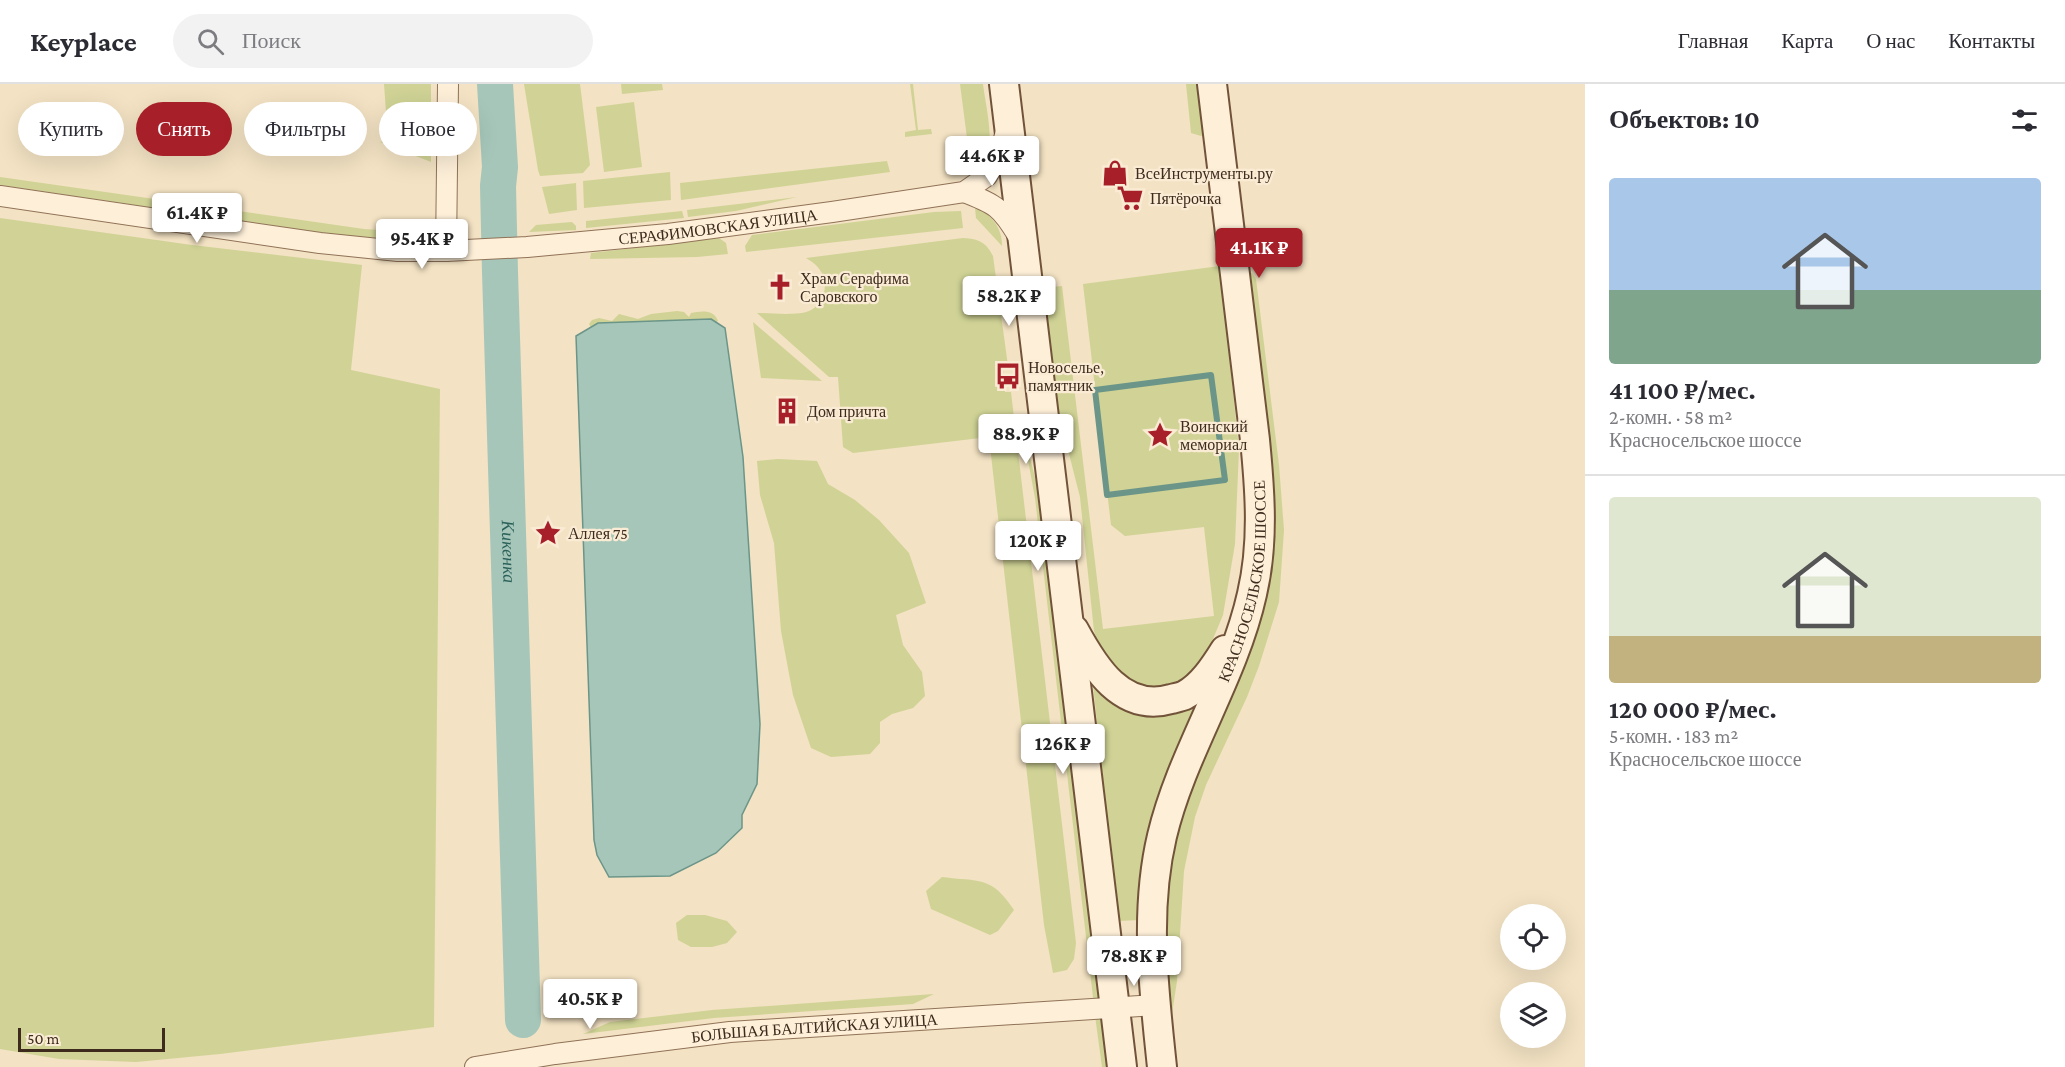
<!DOCTYPE html>
<html lang="ru">
<head>
<meta charset="utf-8">
<style>
  body { margin:0; font-family:"Crimson Pro",serif; background:#f2f2f3; color:#2b2b33; height:100vh; display:flex; flex-direction:column; font-size:22px; white-space:nowrap }
  * { box-sizing:border-box; margin:0 }
  p { font-size:20px; color:#7c7c81 }
  .icon { flex:none; width:33px; height:33px; fill:none; stroke:currentColor; stroke-width:2; stroke-linecap:round; stroke-linejoin:round }
  .map { position:relative; flex:1; overflow:hidden }
  .sheet { display:flex; flex-direction:column; background:#fff; width:480px }
  .sheet>* { flex:none }
  .top-card { position:absolute; left:18px; top:18px; width:570px; height:54px; display:flex; gap:12px }
  .controls { position:absolute; left:1500px; top:820px; display:grid; gap:12px }
  .controls a { display:grid; place-items:center; width:66px; height:66px; border-radius:50%; background:#fff; box-shadow:0 6px 24px #0002; font-size:30px }
  .scale { position:absolute; left:18px; bottom:15px; width:147px; box-sizing:border-box; padding-left:6px; border:3px solid #3e2b1d; border-top:0; font-size:16px; line-height:21px; white-space:nowrap; color:#3e2b1d; -webkit-text-stroke:4px #faecd4; paint-order:stroke }
  .price { position:absolute; translate:-50% -51px; padding:0 14px; border-radius:6px; background:#fff; color:#222; font-size:20px; line-height:39px; filter:drop-shadow(0 2px 3px #0008) }
  .price::after { content:''; position:absolute; left:50%; top:36px; width:18px; height:14px; margin-left:-9px; background:inherit; clip-path:polygon(0 0,100% 0,50% 100%) }
  .price.selected { background:#a72029; color:#fff }
  ul { padding:0; list-style:none }
  li { display:grid; align-content:center; gap:12px; height:318px; padding:0 24px }
  li+li { border-top:2px solid #e1e1e2 }
  li span { display:grid; place-items:center; height:186px; border-radius:6px; color:#555 }
  li>.icon { margin-inline-start:auto }
  span .icon { width:108px; height:108px; fill:#fffc; stroke-width:1 }
  li b { font-size:26px }
  h2 { display:flex; justify-content:space-between; align-items:center; height:72px; padding:0 24px; font-size:26px }
  .chip { padding:0 21px; border-radius:27px; background:#fff; box-shadow:0 6px 24px #0002; font-size:21px; line-height:54px }
  .chip.selected { background:#a72029; color:#fff }
  header { display:flex; align-items:center; gap:36px; box-sizing:border-box; height:84px; padding:0 30px; background:#fff; border-bottom:2px solid #e1e1e2 }
  header strong { font-size:28px }
  nav { display:flex; gap:33px; margin-inline-start:auto; font-size:21px }
  .search { width:420px; height:54px; background:#f2f2f3; display:flex; align-items:center; gap:15px; box-sizing:border-box; padding:0 21px; border-radius:33px; color:#7c7c81; font-size:22px }
  main { display:flex; flex:1; min-height:0 }
  .map>svg:first-child { display:block }
  .green { fill:#d0d395 }
  .water { fill:#a6c6ba; stroke:#6b9588; stroke-width:1.5 }
  .lines { fill:none; stroke-linecap:round; stroke-linejoin:round }
  .stream { stroke:#6b9588; stroke-width:6 }
  .river { stroke:#a6c6ba; stroke-width:36 }
  .street-casing { stroke:#907257; stroke-width:22 }
  .secondary-casing { stroke:#72533a; stroke-width:32 }
  .street { stroke:#fdefd8; stroke-width:20 }
  .secondary { stroke:#fdefd8; stroke-width:28 }
  .labels { text-anchor:middle; stroke-width:4.5; stroke-linejoin:round; paint-order:stroke }
  .poi-label { font-size:16px; fill:#3e2b1d; stroke:#faecd4; text-anchor:start }
  .street-label { font-size:16px; fill:#3e2b1d; stroke:#faecd4 }
  .water-label { font-size:18px; font-style:italic; fill:#2a6059; stroke:#faecd4 }
</style>
</head>
<body>
<header>
<strong>Keyplace</strong>
<div class="search"><svg class="icon" aria-label="search" viewBox="0 0 24 24"><circle cx="10" cy="10" r="6"/><path d="M15 15l6 6"/></svg>Поиск</div>
<nav><a>Главная</a><a>Карта</a><a>О нас</a><a>Контакты</a></nav>
</header>
<main>
<div class="map">
<svg width="1585" height="983" viewBox="0 0 1585 983">
  <rect width="100%" height="100%" fill="#f3e2c3"/>
  <g class="green">
    <path d="M384,0H431V78L380,58L388,56Z"/>
    <path d="M524,0H580L590,81L583,89L540,92L538,86Z"/>
    <path d="M621,0H662L663,6L622,10Z"/>
    <path d="M910,0H913L918,46L931,45L932,50L905,53V48L916,46Z"/>
    <path d="M960,0H983C985,18 995,58 986,73C982,79 977,82 971,85Z"/>
    <path d="M1186,0H1199L1206,49L1201,52L1191,49Z"/>
    <path d="M634,18L642,83L604,88L596,23Z"/>
    <path d="M887,77L890,88L681,116L680,99Z"/>
    <path d="M670,88L671,116L584,124L583,97Z"/>
    <path d="M0,93L364,145L396,147L401,152V156L331,150L0,101Z"/>
    <path d="M576,99L577,126L549,130L542,103Z"/>
    <path d="M797,113L736,127L688,133L687,126Z"/>
    <path d="M975,124C992,130 1002,144 1002,162L976,134Z"/>
    <path d="M682,127L684,134L586,144V137Z"/>
    <path d="M961,127L963,144L746,168L745,162L752,151L934,128Z"/>
    <path d="M0,134L192,161L362,181L351,286L440,305L434,943L220,970L136,978L59,975L0,965Z"/>
    <path d="M572,138L576,142V146L529,148L536,141Z"/>
    <path d="M719,154L726,159L728,170L697,173L590,175L591,169Z"/>
    <path d="M963,154C979,155 986,158 993,172L1008,282H1003L1005,308H1011L1076,859L1074,875L1067,886L1053,889L1044,841L989,353L853,369L843,363L838,293H829L757,229C771,229 797,232 809,227C824,221 830,199 820,186C817,181 811,177 806,174Z"/>
    <path d="M1220,182L1239,365L1235,460L1223,531L1205,574L1196,589L1167,603L1141,604L1121,594L1100,568L1094,547L1080,413L1056,319L1042,204L1062,202L1103,545L1214,532L1204,443L1125,452L1111,441L1083,200Z"/>
    <path d="M1252,189L1256,195L1279,381L1284,446L1279,518L1259,582L1247,613L1206,701L1195,733L1184,787L1177,897L1172,930L1165,853L1167,803L1174,760L1190,707L1255,546L1247,190Z"/>
    <path d="M677,227L684,228L689,233L691,229C701,227 714,225 718,237L712,242L593,247L589,240L592,236L599,234L612,237L619,230L638,235L651,230Z"/>
    <path d="M753,238L822,297L761,294Z"/>
    <path d="M1022,344L1046,435L1112,983H1102L1096,939L1035,414Z"/>
    <path d="M778,375L817,377L828,400L855,416L879,436L909,469L926,519L896,531L903,561L922,588L925,612L913,624L892,630L880,638V659L870,670L831,673L811,664L793,611L781,547L774,459L760,411L757,377Z"/>
    <path d="M1093,601L1107,612L1197,619C1190,643 1177,665 1167,687C1146,740 1137,779 1139,836L1118,837Z"/>
    <path d="M942,793C979,798 991,791 1014,826L998,847L990,851L931,825L926,807Z"/>
    <path d="M687,831H705L727,837L737,848L727,859L712,863H691L678,856L676,839Z"/>
    <path d="M934,910L913,920L714,934L583,950L610,938L712,926Z"/>
  </g>
  <g class="water">
    <path d="M498,102L511,105V120L486,123L482,117L483,104Z"/>
    <path d="M711,235L725,244L743,373L760,640L757,700L742,731V744L716,769L670,792L609,793L597,771L594,756L576,252L598,239Z"/>
  </g>
  <g class="lines">
    <g class="stream">
      <path d="M488,188H500"/>
      <path d="M1211,291L1225,396L1107,411L1095,306Z"/>
    </g>
    <path class="river" id="s1" d="M495,0L500,83L498,102L500,188L523,936"/>
    <g class="street-casing">
      <g id="street">
        <path id="s2" d="M448,0L446,167L527,163L668,150L832,128L964,108L987,92L999,71L1006,48"/>
        <path d="M964,108C995,120 1001,123 1018,152"/>
        <path d="M0,112L320,159L398,167H446"/>
        <path id="s3" d="M475,983L555,970L730,948L1156,921"/>
      </g>
    </g>
    <g class="secondary-casing">
      <g id="secondary">
        <path d="M1004,0L1122,983"/>
        <path d="M1074,546C1094,583 1122,629 1171,615C1175,614 1181,613 1185,611C1202,602 1215,582 1225,566"/>
        <path id="s4" d="M1162,983C1154,907 1144,828 1162,752C1182,668 1233,595 1252,510C1264,459 1260,407 1255,356L1212,0"/>
      </g>
    </g>
    <use href="#street" class="street"/>
    <use href="#secondary" class="secondary"/>
  </g>
  <defs>
    <g id="shop-bare" transform="scale(2.07)"><path d="M-5-2.5h2.3a2.7 3.5 0 0 1 5.4 0H5L5.5 6h-11ZM-1.5-2.5h3a1.5 2.3 0 0 0-3 0Z" fill="#a72029" stroke="#faecd4" stroke-width="2.5" paint-order="stroke"/></g>
    <g id="supermarket-bare" transform="scale(2.07)"><path d="M-6-5.5h2.5l.6 2H6L4.5 2H-2.5L-4.4-4H-6ZM-1.5 3.2a1.3 1.3 0 1 0 .1 0ZM3 3.2a1.3 1.3 0 1 0 .1 0Z" fill="#a72029" stroke="#faecd4" stroke-width="2.5" paint-order="stroke"/></g>
    <g id="church-bare" transform="scale(2.07)"><path d="M-1.2-6h2.4v3.5h3.3v2.4h-3.3V6h-2.4V-.1h-3.3v-2.4h3.3Z" fill="#a72029" stroke="#faecd4" stroke-width="2.5" paint-order="stroke"/></g>
    <g id="bus-bare" transform="scale(2.07)"><path d="M-5-6H5V4H4V6H2V4H-2V6H-4V4H-5ZM-3.5-4V0h7V-4ZM-3.5 1.2v1.5H-2V1.2ZM2 1.2v1.5H3.5V1.2Z" fill="#a72029" stroke="#faecd4" stroke-width="2.5" paint-order="stroke"/></g>
    <g id="building-bare" transform="scale(2.07)"><path d="M-4-6H4V6H1V3H-1V6H-4ZM-2.5-4.3h1.7v1.8h-1.7ZM.8-4.3h1.7v1.8H.8ZM-2.5-1h1.7V.8h-1.7ZM.8-1h1.7V.8H.8Z" fill="#a72029" stroke="#faecd4" stroke-width="2.5" paint-order="stroke"/></g>
    <g id="sight-bare" transform="scale(2.07)"><path d="M0-6L1.8-2.2L6-1.7L2.9 1.2L3.7 5.4L0 3.3L-3.7 5.4L-2.9 1.2L-6-1.7L-1.8-2.2Z" fill="#a72029" stroke="#faecd4" stroke-width="2.5" paint-order="stroke"/></g>
  </defs>
  <g fill-rule="evenodd">
    <use href="#shop-bare" x="1115" y="89"/>
    <use href="#supermarket-bare" x="1130" y="114"/>
    <use href="#church-bare" x="780" y="203"/>
    <use href="#bus-bare" x="1008" y="292"/>
    <use href="#building-bare" x="787" y="327"/>
    <use href="#sight-bare" x="1160" y="351"/>
    <use href="#sight-bare" x="548" y="449"/>
  </g>
  <g class="labels">
    <g class="poi-label">
      <text x="1135" y="95">ВсеИнструменты.ру</text>
      <text x="1150" y="120">Пятёрочка</text>
      <text x="800" y="200">Храм Серафима<tspan x="800" dy="18">Саровского</tspan></text>
      <text x="1028" y="289">Новоселье,<tspan x="1028" dy="18">памятник</tspan></text>
      <text x="807" y="333">Дом причта</text>
      <text x="1180" y="348">Воинский<tspan x="1180" dy="18">мемориал</tspan></text>
      <text x="568" y="455">Аллея 75</text>
    </g>
    <g class="street-label">
      <text dy="6" stroke="none"><textPath href="#s2" startOffset="440">СЕРАФИМОВСКАЯ УЛИЦА</textPath></text>
      <text dy="6" stroke="none"><textPath href="#s4" startOffset="502">КРАСНОСЕЛЬСКОЕ ШОССЕ</textPath></text>
      <text dy="6" stroke="none"><textPath href="#s3" startOffset="342">БОЛЬШАЯ БАЛТИЙСКАЯ УЛИЦА</textPath></text>
    </g>
    <g class="water-label">
      <text dy="6" stroke="none"><textPath href="#s1" startOffset="468">Кикенка</textPath></text>
    </g>
  </g>
</svg>
<div class="controls">
<a><svg class="icon" aria-label="locate" viewBox="0 0 24 24"><circle cx="12" cy="12" r="6"/><path d="M12 2v4M12 18v4M2 12h4M18 12h4"/></svg></a>
<a><svg class="icon" aria-label="layers" viewBox="0 0 24 24"><path d="M12 4l9 5-9 5-9-5zM3 14l9 5 9-5"/></svg></a>
</div>
<div class="scale">50 m</div>
<b class="price" style="left:992px;top:103px">44.6K ₽</b>
<b class="price" style="left:197px;top:160px">61.4K ₽</b>
<b class="price" style="left:422px;top:186px">95.4K ₽</b>
<b class="price selected" style="left:1259px;top:195px">41.1K ₽</b>
<b class="price" style="left:1009px;top:243px">58.2K ₽</b>
<b class="price" style="left:1026px;top:381px">88.9K ₽</b>
<b class="price" style="left:1038px;top:488px">120K ₽</b>
<b class="price" style="left:1063px;top:691px">126K ₽</b>
<b class="price" style="left:1134px;top:903px">78.8K ₽</b>
<b class="price" style="left:590px;top:946px">40.5K ₽</b>
<div class="top-card">
<a class="chip">Купить</a>
<a class="chip selected">Снять</a>
<a class="chip">Фильтры</a>
<a class="chip">Новое</a>
</div>
</div>
<section class="sheet">
<h2>Объектов: 10<svg class="icon" aria-label="filters" viewBox="0 0 24 24"><path d="M4 7h16M4 17h16"/><circle cx="9" cy="7" r="2"/><circle cx="15" cy="17" r="2"/></svg></h2>
<ul>
<li><span style="background:linear-gradient(#a9c7e8 60%,#7fa58c 0)"><svg class="icon" aria-label="home" viewBox="0 0 24 24"><path d="M3 11l9-7 9 7M6 9v11h12V9"/></svg></span><div><b>41 100 ₽/мес.</b><p>2-комн. · 58 m²</p><p>Красносельское шоссе</p></div></li>
<li><span style="background:linear-gradient(#dfe7d0 75%,#c2b280 0)"><svg class="icon" aria-label="home" viewBox="0 0 24 24"><path d="M3 11l9-7 9 7M6 9v11h12V9"/></svg></span><div><b>120 000 ₽/мес.</b><p>5-комн. · 183 m²</p><p>Красносельское шоссе</p></div></li>
</ul>
</section>
</main>
</body>
</html>
